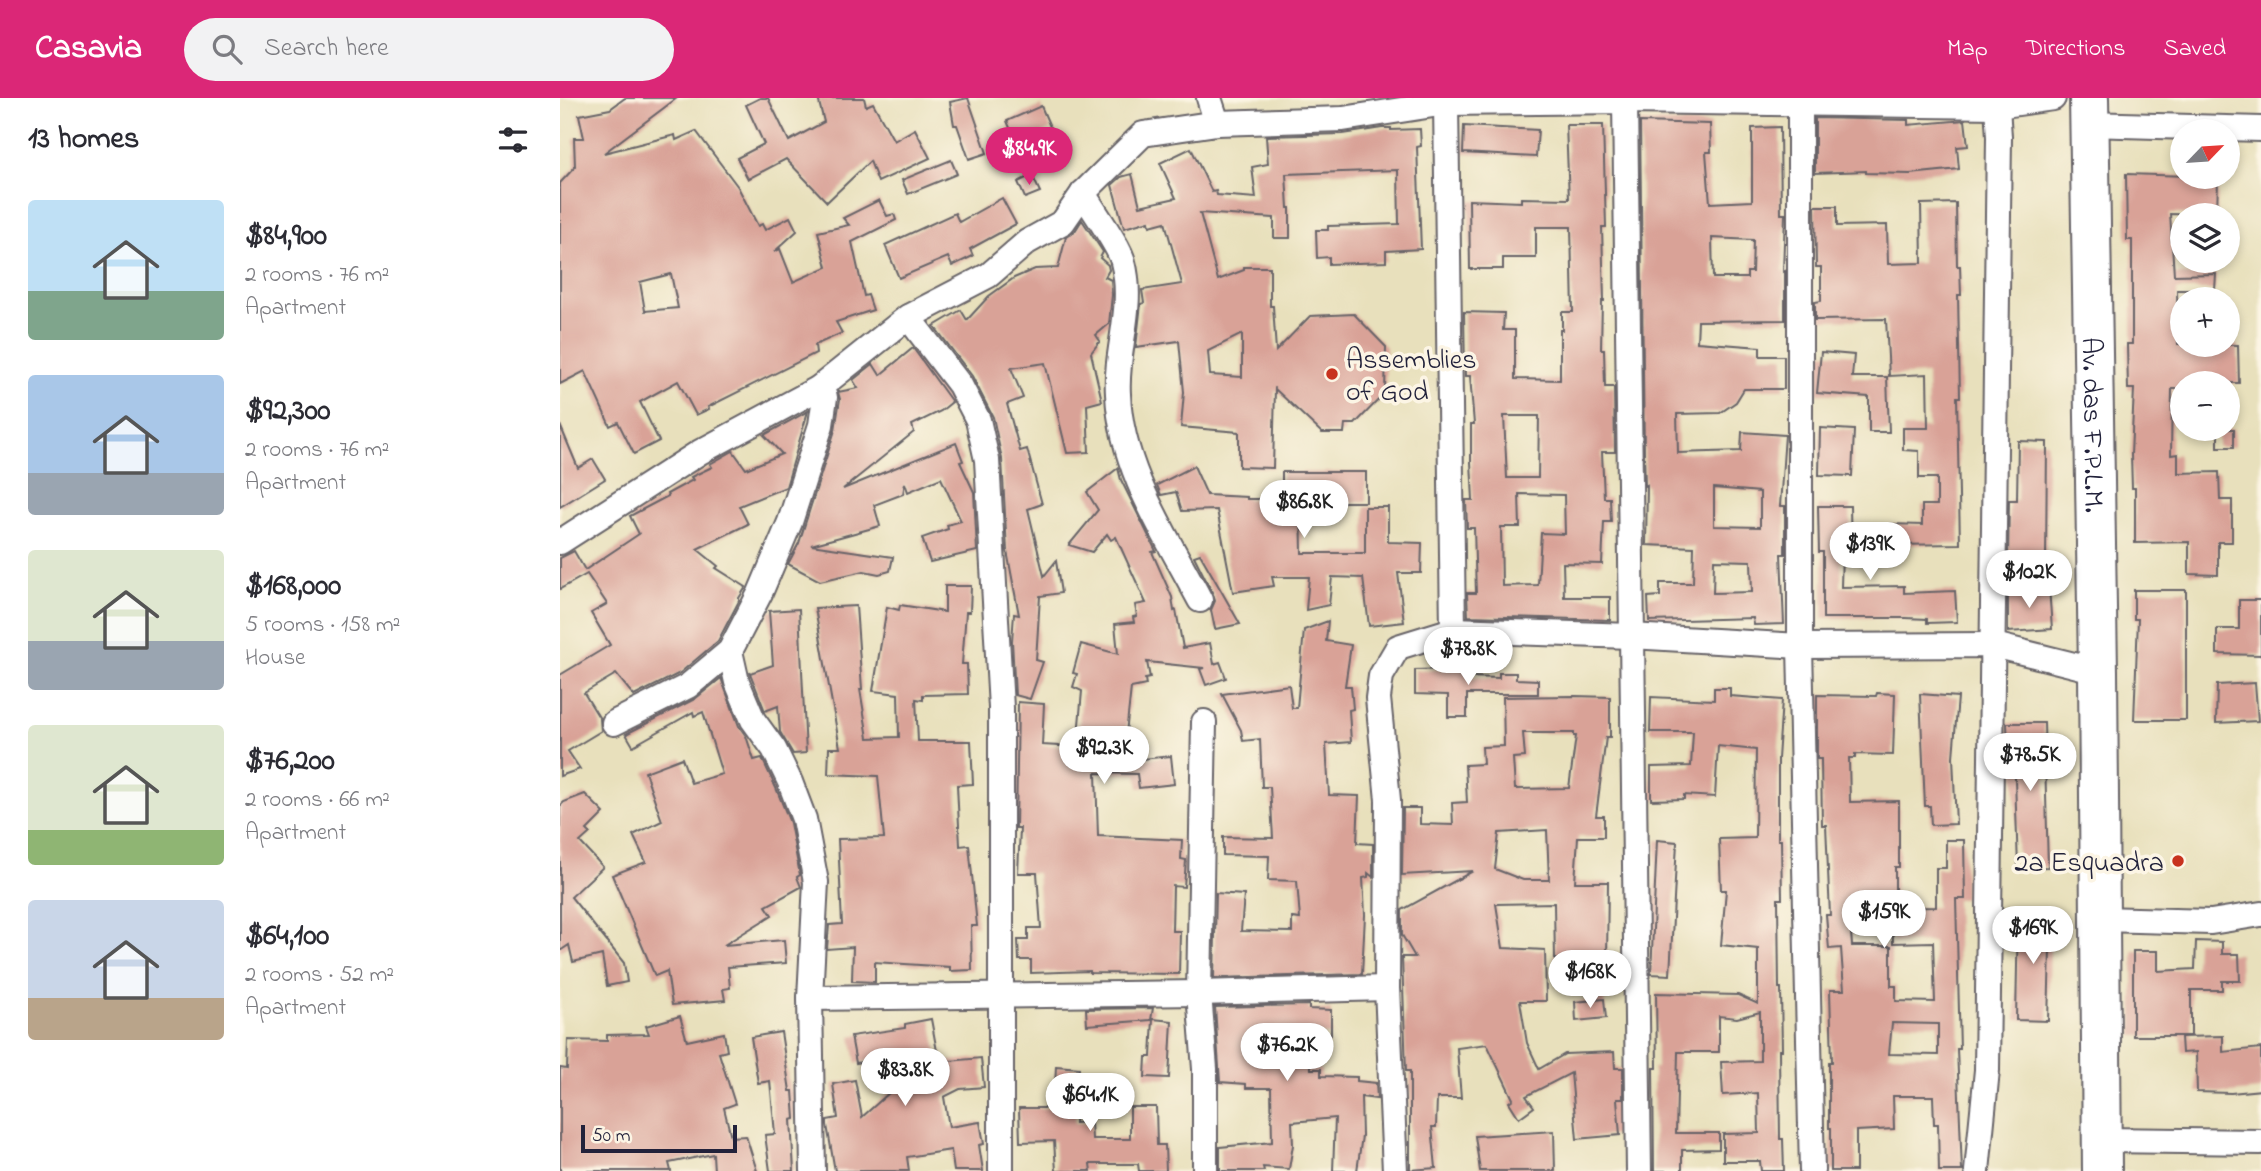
<!DOCTYPE html>
<html lang="en">
<head>
<meta charset="utf-8">
<style>
  body { margin:0; font-family:"Indie Flower",sans-serif; background:#f2f2f3; color:#2b2b33; height:100vh; display:flex; flex-direction:column; font-size:26px; white-space:nowrap }
  * { box-sizing:border-box; margin:0 }
  p { font-size:23px; color:#7c7c81 }
  .icon { flex:none; width:38px; height:38px; fill:none; stroke:currentColor; stroke-width:2; stroke-linecap:round; stroke-linejoin:round }
  .map { position:relative; flex:1; overflow:hidden }
  .panel { display:flex; flex-direction:column; background:#fff; width:560px }
  .panel>* { flex:none }
  .needle { width:46px; rotate:65deg }
  .fabs { position:absolute; left:1610px; top:21px; display:grid; gap:14px }
  .fabs a { display:grid; place-items:center; width:70px; height:70px; border-radius:50%; background:#fff; box-shadow:0 4px 10px #0003; font-size:35px }
  .scale { position:absolute; left:21px; bottom:18px; width:156px; box-sizing:border-box; padding-left:7px; border:4px solid #22223b; border-top:0; font-size:19px; line-height:24px; white-space:nowrap; color:#22223b; -webkit-text-stroke:5px #fcf5e5; paint-order:stroke }
  .price { position:absolute; translate:-50% -60px; padding:0 16px; border-radius:24px; background:#fff; color:#222; font-size:23px; line-height:46px; filter:drop-shadow(0 2px 4px #0008) }
  .price::after { content:''; position:absolute; left:50%; top:42px; width:21px; height:16px; margin-left:-10px; background:inherit; clip-path:polygon(0 0,100% 0,50% 100%) }
  .price.active { background:#db2777; color:#fff }
  ul { padding:0; list-style:none }
  li { display:flex; align-items:center; gap:21px; height:175px; padding:0 28px }
  li span { display:grid; place-items:center; flex:none; width:196px; height:140px; border-radius:7px; color:#555 }
  li>.icon { margin-inline-start:auto }
  span .icon { width:84px; height:84px; fill:#fffc; stroke-width:1 }
  li b { font-size:30px }
  h2 { display:flex; justify-content:space-between; align-items:center; height:84px; padding:0 28px; font-size:30px }
  header { display:flex; align-items:center; gap:42px; box-sizing:border-box; height:98px; padding:0 35px; background:#db2777; color:#fff }
  header strong { font-size:33px }
  nav { display:flex; gap:38px; margin-inline-start:auto; font-size:24px }
  .search { width:490px; height:63px; background:#f2f2f3; display:flex; align-items:center; gap:18px; box-sizing:border-box; padding:0 24px; border-radius:38px; color:#7c7c81; font-size:26px }
  main { display:flex; flex:1; min-height:0 }
  .map>svg:first-child { display:block }
  .building { fill:#d9a297; fill-rule:evenodd }
  .lines { fill:none; stroke-linecap:round; stroke-linejoin:round }
  .street-casing { stroke:#676468; stroke-width:28 }
  .primary-casing { stroke:#676468; stroke-width:42 }
  .street { stroke:#fff; stroke-width:24 }
  .primary { stroke:#fff; stroke-width:38 }
  .poi-dot { fill:#c8321e; stroke:#fcf5e5; stroke-width:2.5 }
  .labels { text-anchor:middle; stroke-width:7; stroke-linejoin:round; paint-order:stroke }
  .poi-label { font-size:28px; fill:#22223b; stroke:#fcf5e5; text-anchor:start }
  .street-label { font-size:28px; fill:#22223b; stroke:#fcf5e5 }
</style>
</head>
<body>
<header>
<strong>Casavia</strong>
<div class="search"><svg class="icon" aria-label="search" viewBox="0 0 24 24"><circle cx="10" cy="10" r="6"/><path d="M15 15l6 6"/></svg>Search here</div>
<nav><a>Map</a><a>Directions</a><a>Saved</a></nav>
</header>
<main>
<section class="panel">
<h2>13 homes<svg class="icon" aria-label="filters" viewBox="0 0 24 24"><path d="M4 7h16M4 17h16"/><circle cx="9" cy="7" r="2"/><circle cx="15" cy="17" r="2"/></svg></h2>
<ul>
<li><span style="background:linear-gradient(#bfe0f5 65%,#7fa58c 0)"><svg class="icon" aria-label="home" viewBox="0 0 24 24"><path d="M3 11l9-7 9 7M6 9v11h12V9"/></svg></span><div><b>$84,900</b><p>2 rooms · 76 m²</p><p>Apartment</p></div></li>
<li><span style="background:linear-gradient(#a9c7e8 70%,#9aa5b1 0)"><svg class="icon" aria-label="home" viewBox="0 0 24 24"><path d="M3 11l9-7 9 7M6 9v11h12V9"/></svg></span><div><b>$92,300</b><p>2 rooms · 76 m²</p><p>Apartment</p></div></li>
<li><span style="background:linear-gradient(#dfe7d0 65%,#9aa5b1 0)"><svg class="icon" aria-label="home" viewBox="0 0 24 24"><path d="M3 11l9-7 9 7M6 9v11h12V9"/></svg></span><div><b>$168,000</b><p>5 rooms · 158 m²</p><p>House</p></div></li>
<li><span style="background:linear-gradient(#dfe7d0 75%,#8fb573 0)"><svg class="icon" aria-label="home" viewBox="0 0 24 24"><path d="M3 11l9-7 9 7M6 9v11h12V9"/></svg></span><div><b>$76,200</b><p>2 rooms · 66 m²</p><p>Apartment</p></div></li>
<li><span style="background:linear-gradient(#c9d6e8 70%,#b9a48a 0)"><svg class="icon" aria-label="home" viewBox="0 0 24 24"><path d="M3 11l9-7 9 7M6 9v11h12V9"/></svg></span><div><b>$64,100</b><p>2 rooms · 52 m²</p><p>Apartment</p></div></li>
</ul>
</section>
<div class="map">
<svg width="1701" height="1073" viewBox="0 0 1701 1073">
  <rect width="100%" height="100%" fill="#fcf5e5"/>
  <filter id="ink" filterUnits="userSpaceOnUse"><feTurbulence type="fractalNoise" baseFrequency=".0143" numOctaves="2"/><feDisplacementMap in="SourceGraphic" scale="14" xChannelSelector="R" yChannelSelector="G"/><feConvolveMatrix kernelMatrix="1 2 1 2 8 2 1 2 1" color-interpolation-filters="sRGB"/></filter>
  <filter id="wash" filterUnits="userSpaceOnUse"><feTurbulence type="fractalNoise" baseFrequency=".00686" numOctaves="4" result="noise"/><feDisplacementMap in="SourceGraphic" scale="28" xChannelSelector="R" yChannelSelector="G"/><feGaussianBlur stdDeviation="1.57" result="paint"/><feColorMatrix in="noise" values="0 0 0 0 0 0 0 0 0 0 0 0 0 0 0 0 0 1.4 0 .05"/><feComposite in="paint" operator="in"/></filter>
  <g filter="url(#wash)">
    <rect width="100%" height="100%" fill="#e8e0bc"/>
    <g id="blocks">
      <g class="building">
        <path d="M65,0H117L44,55L115,37L116,42L136,33L178,89L198,128L202,126L205,132L230,119L237,133L214,154L220,151L233,184L267,169L258,134L289,127L283,120L319,102L327,118L334,116L336,122L292,144L304,198L308,197L313,212L276,224L282,235L255,247L256,255L148,309L149,311L136,317L118,283L80,304L99,343L74,356L58,324L50,328L25,273L0,286V85L15,69L14,40H24L19,17L50,11ZM111,176L118,210L85,213L80,184Z"/>
        <path d="M200,0H208L229,43L264,24L258,0H304L306,8L313,5L334,43L355,31L370,60L318,84L310,63L267,104L226,61L188,81L177,60L204,46L186,7Z"/>
        <path d="M408,0L427,55L409,61L397,27H394L390,4Z"/>
        <path d="M481,8L491,31L457,46L447,23Z"/>
        <path d="M1255,20L1348,22V27L1405,22L1408,48L1397,49L1399,71L1350,76L1306,75V73L1255,75Z"/>
        <path d="M1080,24L1150,26L1151,54H1146L1150,105L1192,103V30L1220,29L1221,116H1225L1223,174L1225,173V222L1138,223L1137,244L1200,249V258H1224V291H1184L1176,304L1160,315L1117,316L1118,355L1181,353L1182,334L1225,337L1220,408H1225V456H1221L1224,526L1194,527L1193,520L1089,523L1088,499L1100,498V485H1133L1134,449L1086,447L1087,387L1085,388L1084,355ZM1152,140L1193,142L1192,174H1187V180H1153ZM1154,390L1200,394V429L1154,428ZM1154,462L1191,463L1192,494L1153,495Z"/>
        <path d="M1006,27H1043L1046,129H1042L1044,203H1042L1041,251H1044L1045,289H1054L1055,354H1042L1044,400H1050L1051,424H1044L1042,466L1003,465L1004,499H1050V522L908,518L907,495H916L914,430H907L906,402H913L911,364V326H914L910,278H905L904,214L944,215L943,232H955V281L1000,282V232H1002V214H1013L1011,129H976V160H943V171H910L909,102L961,104V100L1009,101ZM944,318H979L978,380H947ZM959,396L1004,397L1005,436L981,435L978,487L942,488L941,429H960Z"/>
        <path d="M904,28L978,32L976,59L903,55Z"/>
        <path d="M822,30H831V32L860,31L861,48L857,49L861,151L826,153V164L769,166V159L757,160L756,132H768V128L839,126L838,72L726,76L728,110H730V140H714V120L640,115L658,182L684,172V169H710V208H713L716,253L750,218L794,216L826,249L825,295L795,326H785L784,335H762L715,291L713,370L679,369V334L621,329L624,294L619,243L576,249L581,206L584,205L582,192L622,186L605,124L590,128L589,123L564,130L552,87L561,79L572,76L580,108L616,100L600,65L631,50L652,94L656,93L657,97L696,100L692,69L708,66L706,38L783,36ZM682,236V279L650,277L648,253Z"/>
        <path d="M391,62L397,76L348,96L342,82Z"/>
        <path d="M1566,76L1658,79L1657,117L1610,116L1614,177L1656,176L1655,192H1617L1618,246L1678,247L1679,285H1622V291H1612L1611,357L1618,356V375L1659,374L1660,402H1672V444H1658V477L1629,476V444L1575,445V390H1572L1571,357L1574,291H1568L1567,246H1572V142H1567Z"/>
        <path d="M472,77L480,94L465,100L458,84Z"/>
        <path d="M442,100L456,126L410,151L413,158L392,168L388,159L339,180L325,147L395,115L399,124Z"/>
        <path d="M1396,105L1397,168H1400L1401,197H1398L1400,299H1397L1400,446L1330,447L1331,426L1362,427V407H1377V380H1359V353L1343,352V330H1368L1367,276L1329,278L1326,221L1255,222V204L1261,203V169H1256L1255,108H1277V128L1327,127L1328,166L1362,165L1361,106Z"/>
        <path d="M522,122L543,154L540,160L548,167L549,172L545,179L551,182L552,197L549,226L536,237L540,243L531,255L542,303L527,307L529,354L507,355L485,265L451,270L463,300L447,306L460,353L467,351L482,406L468,411L484,478L496,463L501,495L480,498L476,562L483,564L470,601L455,597L452,543L454,516L459,517L447,453L442,361L433,319L412,278L374,228L401,212L407,222L429,198L454,180L475,171L498,170L506,139L515,133Z"/>
        <path d="M353,250L392,304L381,313L352,327L354,334L283,391L396,345L403,363L400,364L414,394L417,453L370,464L362,440L388,431L387,427L401,423L381,380L348,394L345,385L343,396L314,407L320,428L251,447L333,459L330,473L319,476L304,473L260,483L228,466L239,445L275,332L280,301L278,294L298,290L293,282L313,266L320,277Z"/>
        <path d="M1261,254L1294,257L1292,279H1327L1329,334H1309V299L1257,295Z"/>
        <path d="M248,313L226,389L179,408L188,426L137,451L158,468L156,470L186,489L179,500V503L158,543L120,575L74,598L56,576L24,595L40,621L41,633L8,653L20,671L0,678V577L50,547L31,515L47,506L27,476L0,491V460L14,453L25,472L79,436L70,418L108,398L107,396L133,382L131,379L152,369L150,366L173,353L186,371L222,356L204,337Z"/>
        <path d="M0,327L18,370L33,361L45,381L0,409Z"/>
        <path d="M1260,330L1294,332L1292,378L1259,377Z"/>
        <rect x="1658" y="331" width="16" height="18"/>
        <path d="M1458,343L1487,344L1486,465L1448,463L1449,402H1457Z"/>
        <path d="M634,368L647,397L687,399V401H722V374H806V404H741L742,455H805V409H828V444L862,445L861,475H838L844,524L809,528L803,480L772,479L769,507L746,512L749,479H712L714,488L673,494L657,412L622,413L616,394L601,397L597,387Z"/>
        <path d="M558,370L561,382L596,453L592,454L612,499L614,513L616,512L623,550L650,545L654,566L660,564L666,580L646,587L640,571L644,570L587,564L590,580L585,581L586,587L571,590L563,663L611,658L614,686L579,690L577,676L536,675L538,738L622,742L621,761L626,762L624,789L613,788L612,833H620L619,876L530,875V873L471,875V862H459L458,842H468V830H481L477,775H458L460,730H456L458,604L484,606L482,647L517,649L522,593L513,589L517,576L513,575L521,546L558,556L555,526L574,524L573,519L577,518L575,507L586,505L556,439L551,442L547,436L532,454L509,447L538,412L527,394Z"/>
        <path d="M1258,408H1290L1291,454H1282L1281,489L1344,488V495L1395,493L1397,524L1367,525V521L1346,520H1263V454H1259Z"/>
        <path d="M640,456L659,489L680,526L655,531L651,512L655,503L653,496L634,458Z"/>
        <path d="M385,488H411L410,514H406L402,566H407L408,596L363,597V602L356,601L358,643H411L413,686L397,687L400,748L409,747L413,787L417,828H411L412,872L390,873V869L315,864V884L292,883L293,849L267,851L269,827L282,826L278,741L324,740L318,678L268,676L269,650H280L255,510L296,508L302,591H300L308,640L339,639L338,596L313,593L327,509L339,512L340,507L385,514Z"/>
        <path d="M1489,489L1492,531L1448,534V491Z"/>
        <path d="M1574,492H1626V622H1574L1578,521H1574Z"/>
        <path d="M1679,502H1701V557L1657,556V531H1679Z"/>
        <path d="M239,511L246,655L233,656L220,634L218,608L205,613L190,575L213,567L209,513Z"/>
        <path d="M768,523L766,543L791,547L785,588H791L793,611L789,612L791,644L766,646L769,697L799,698L797,745L813,746V779L808,775V779L803,780L805,817L802,876L654,880L656,795L684,797L681,833L732,834V820L740,821L737,783L708,782L709,758L663,757V739L713,740L710,689H702L700,641L683,643L681,632L662,596L729,587L732,610H737L744,532Z"/>
        <path d="M891,571H908V579L939,580V575H956V581L978,582V596H907V619H888V597L855,596V572Z"/>
        <path d="M161,580L179,628L186,638L194,662L202,660L216,690L230,725L240,777L237,779L241,789L206,808L212,817L164,847L224,842L226,865L168,869L170,890L163,891L165,902L112,907L107,873L95,878L52,777L86,764L73,737L102,723L85,674L122,660L131,685L162,676L143,614L134,618L133,614L73,648L66,636L135,601Z"/>
        <path d="M1695,585L1698,623L1656,625L1657,587Z"/>
        <path d="M1154,590H1170V598L1222,602L1218,661V742H1221L1222,801H1218L1219,890H1221L1222,952H1219L1220,1041H1223L1224,1073H1201L1200,1063H1163V1036L1199,1035L1198,995L1163,997L1161,964L1200,963V914L1177,920L1159,918V954H1118L1116,1035H1159V1051L1122,1052V1073H1094L1093,970H1097L1096,895L1178,897L1198,906V851L1161,847L1166,792H1161L1159,741L1195,740L1196,652L1158,648L1155,699L1124,697V701L1091,702V669L1131,668L1133,634H1090L1091,599L1154,602Z"/>
        <path d="M1317,595L1335,596L1333,657L1295,656V660H1289L1290,704L1339,703V769H1335V807H1289L1292,848H1331V888H1336V903L1375,904L1373,844L1333,845L1332,810L1376,809V770H1386V742H1404L1405,801H1396L1400,951H1397L1402,1073H1379L1378,1026H1374L1373,998H1333L1334,1031L1296,1033V1073H1271V1030H1269V964H1272L1270,892H1284L1281,850L1269,851L1266,817H1270L1266,727H1262L1261,661H1257V597L1316,598ZM1332,925L1378,926V957L1329,956Z"/>
        <path d="M1360,596L1398,599L1393,659L1396,726L1371,727L1370,708H1365Z"/>
        <path d="M1015,598L1050,599V639H1046L1036,718H1044V739H1018L1015,784H1048L1047,861L995,862L994,805L936,806L943,850L985,852L986,903H960L967,945L979,971L1005,956L1054,954L1055,970H1063V1001H1057L1060,1037L1017,1041L1011,975L966,998L974,1009L959,1020L949,1004L953,1001L927,946L897,950L901,1000H877L876,1029H872L876,1070L850,1072V973H846L842,859H855L842,837V812L913,773L842,777L843,710H860V726L893,727L892,705L907,704L905,667L923,666L922,649L944,648L943,599ZM963,635H1014V638H1016L1009,690L955,691L953,660L965,659ZM987,732L989,782H963L935,771L939,735Z"/>
        <path d="M1447,625H1484L1488,769L1458,770L1454,651H1448Z"/>
        <path d="M25,696L44,715L27,732L30,735L20,744L43,769L11,799L64,865L67,884L47,888L42,857L13,864L9,847L0,853V708L4,704Z"/>
        <path d="M1097,742L1117,744L1110,877L1091,876Z"/>
        <path d="M1458,814L1491,815L1488,923L1456,922Z"/>
        <path d="M1636,843L1662,844V856H1679L1680,883H1662V892H1631V938H1573V853H1598V873L1635,871Z"/>
        <path d="M1044,901L1046,920L1016,923L1015,904Z"/>
        <path d="M749,907V911L771,912V937H749L751,971H761V978L797,979V983L816,985L817,1001L801,999L802,1038L797,1073H773L775,1020L732,1024L733,1047L729,1071L703,1069L704,1073H660V1049L712,1044L711,990H686V986L660,984L655,909Z"/>
        <path d="M593,910L591,922L527,927L526,911Z"/>
        <path d="M120,918L127,943L164,935L167,953L159,955L175,1006L164,1010L171,1039L186,1038L197,1073H154L153,1056L109,1065L111,1073H0V970L7,971L8,942L47,943V937L89,936L86,928Z"/>
        <path d="M371,921L379,964L421,960L424,989L400,991L384,999L389,1029L420,1024L424,1046L419,1047L423,1073H394L391,1052L347,1059L349,1073H275L267,1027V1022L278,1020L273,986L295,982L302,1019L376,953L296,965L291,938L345,930V926Z"/>
        <path d="M593,921L612,923L609,980L585,979L586,959H591Z"/>
        <path d="M221,934L230,993H233L235,1021L231,1022L234,1073H210L205,1037L215,1036L210,983L198,985L191,939Z"/>
        <path d="M1663,938V954L1701,950V992L1671,995L1637,994L1636,954L1622,955L1621,939Z"/>
        <path d="M496,968L519,970L515,1025L531,1024L532,1041H570V1009H596L597,1047H605L606,1073H579L578,1066H530L531,1073H496L494,1043L460,1044L459,1010H494Z"/>
        <path d="M994,1033L995,1073H920L915,1038Z"/>
      </g>
    </g>
  </g>
  <g filter="url(#ink)">
    <use href="#blocks" fill-opacity="0" stroke="#676468" stroke-width="2"/>
    <g class="lines">
      <g class="street-casing">
        <g id="street">
          <path d="M649,0L657,25"/>
          <path d="M1065,3L1079,1073"/>
          <path d="M886,5L893,532"/>
          <path d="M1240,6V548L1252,1073"/>
          <path d="M1527,26L1701,31"/>
          <path d="M523,95C532,111 560,149 563,164C575,209 555,252 558,296C561,371 606,437 640,502"/>
          <path d="M348,219L400,287L418,322L427,362L441,610V1073"/>
          <path d="M0,444L140,354L259,290L348,219L429,177L467,144L503,124L523,95L583,36L657,25L783,21L886,5L1065,3L1437,8L1493,0"/>
          <path d="M170,553L177,584L193,622L214,651L230,684L244,721L256,784L250,900L253,1073"/>
          <path d="M644,624L639,895L645,971V1073"/>
          <path d="M54,625L128,588L170,553L200,495L230,424L261,327L265,299L259,290"/>
          <path d="M1540,821L1651,824L1701,816"/>
          <path d="M250,900L639,895L827,890"/>
          <path d="M1542,1042L1701,1044"/>
          <path d="M835,1073L827,890L828,702L818,600L821,578L838,549L893,532L1071,538L1240,548L1434,547L1538,573"/>
          <path d="M1417,1073L1427,972L1439,39L1437,8"/>
        </g>
      </g>
      <g class="primary-casing">
        <g id="primary">
          <path id="s1" d="M1529,0L1538,573L1542,1073"/>
        </g>
      </g>
      <use href="#street" class="street"/>
      <use href="#primary" class="primary"/>
    </g>
  </g>
  <g class="poi-dot">
    <circle cx="772" cy="276" r="7"/>
    <circle cx="1618" cy="763" r="7"/>
  </g>
  <g class="labels">
    <g class="poi-label">
      <text x="786" y="270">Assemblies<tspan x="786" dy="32">of God</tspan></text>
      <text x="1604" y="773" text-anchor="end">2a Esquadra</text>
    </g>
    <g class="street-label">
      <text dy="10" stroke="none"><textPath href="#s1" startOffset="327">Av. das F.P.L.M.</textPath></text>
    </g>
  </g>
</svg>
<div class="fabs">
<a><svg class="needle" viewBox="-14 -14 28 28"><path d="M0-13l5 13h-10z" fill="#e53935"/><path d="M0 13l5-13h-10z" fill="#7c7c81"/></svg></a>
<a><svg class="icon" aria-label="layers" viewBox="0 0 24 24"><path d="M12 4l9 5-9 5-9-5zM3 14l9 5 9-5"/></svg></a>
<a>+</a>
<a>−</a>
</div>
<div class="scale">50 m</div>
<b class="price active" style="left:469px;top:89px">$84.9K</b>
<b class="price" style="left:744px;top:442px">$86.8K</b>
<b class="price" style="left:1310px;top:484px">$139K</b>
<b class="price" style="left:1469px;top:512px">$102K</b>
<b class="price" style="left:908px;top:589px">$78.8K</b>
<b class="price" style="left:544px;top:688px">$92.3K</b>
<b class="price" style="left:1470px;top:695px">$78.5K</b>
<b class="price" style="left:1324px;top:852px">$159K</b>
<b class="price" style="left:1473px;top:868px">$169K</b>
<b class="price" style="left:1030px;top:912px">$168K</b>
<b class="price" style="left:727px;top:985px">$76.2K</b>
<b class="price" style="left:345px;top:1010px">$83.8K</b>
<b class="price" style="left:530px;top:1035px">$64.1K</b>
</div>
</main>
</body>
</html>
